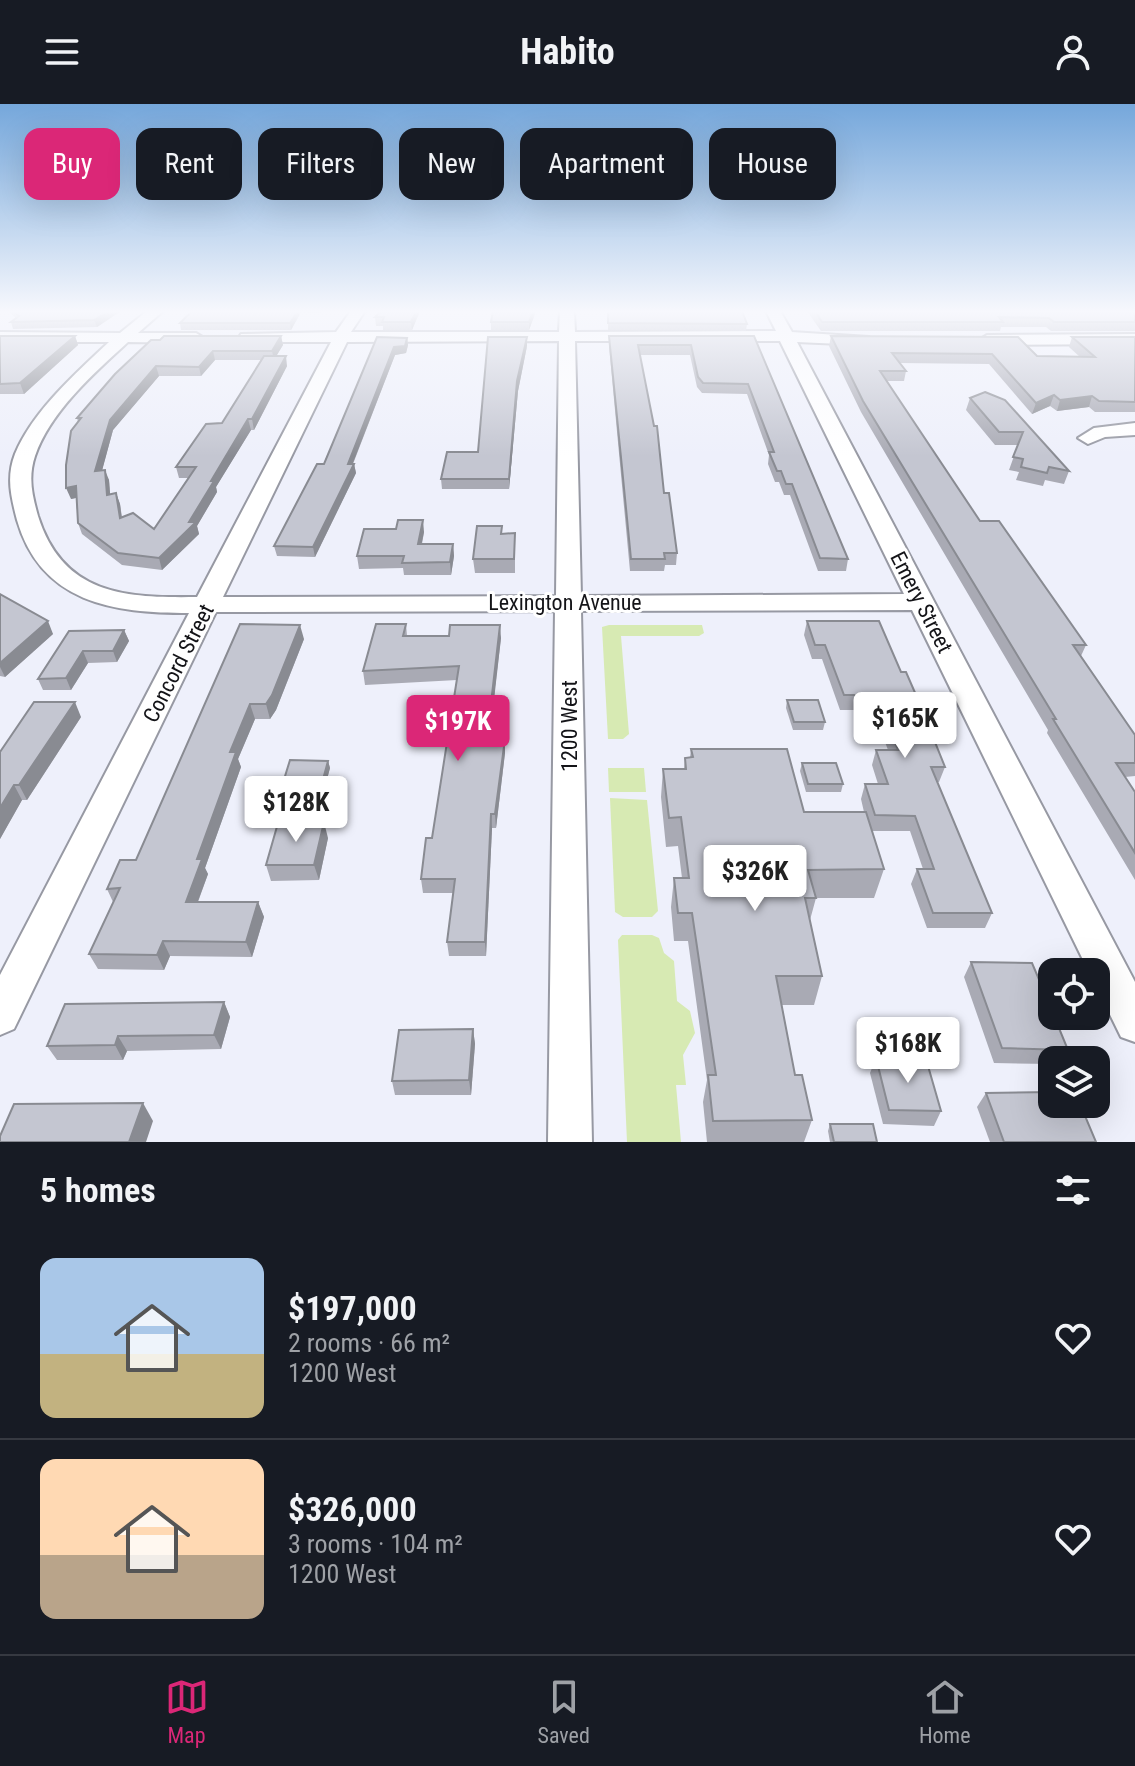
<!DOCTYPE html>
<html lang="en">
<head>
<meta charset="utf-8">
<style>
  body { margin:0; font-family:"Roboto Condensed",sans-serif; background:#242831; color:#f1f3f6; height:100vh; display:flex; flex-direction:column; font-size:30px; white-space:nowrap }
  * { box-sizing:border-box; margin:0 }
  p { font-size:26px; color:#9ea1a6 }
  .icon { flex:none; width:44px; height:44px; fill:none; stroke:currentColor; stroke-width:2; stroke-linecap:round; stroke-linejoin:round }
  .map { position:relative; height:1038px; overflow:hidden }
  .side { display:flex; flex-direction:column; background:#171b24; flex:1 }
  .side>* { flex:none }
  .top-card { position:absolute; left:24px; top:24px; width:1088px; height:72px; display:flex; gap:16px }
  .controls { position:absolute; left:1038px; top:854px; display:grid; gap:16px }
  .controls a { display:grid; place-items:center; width:72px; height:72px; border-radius:16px; background:#171b24; box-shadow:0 8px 32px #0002; font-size:40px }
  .price { position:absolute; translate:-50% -68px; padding:0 18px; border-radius:8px; background:#fff; color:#222; font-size:26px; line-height:52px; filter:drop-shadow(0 2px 4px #0008) }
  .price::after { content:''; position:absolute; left:50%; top:48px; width:24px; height:18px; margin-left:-12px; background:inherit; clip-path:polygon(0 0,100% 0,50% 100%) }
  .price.active { background:#db2777; color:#fff }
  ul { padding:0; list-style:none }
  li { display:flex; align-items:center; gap:24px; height:200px; padding:0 40px }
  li+li { border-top:2px solid #363941 }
  li span { display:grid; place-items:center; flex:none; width:224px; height:160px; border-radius:16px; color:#555 }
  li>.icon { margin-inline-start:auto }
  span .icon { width:96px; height:96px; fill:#fffc; stroke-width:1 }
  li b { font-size:34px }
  h2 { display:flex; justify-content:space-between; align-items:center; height:96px; padding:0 40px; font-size:34px }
  .tag { padding:0 28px; border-radius:16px; background:#171b24; box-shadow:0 8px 32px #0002; font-size:28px; line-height:72px }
  .tag.active { background:#db2777; color:#fff }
  header { display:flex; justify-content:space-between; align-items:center; height:104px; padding:0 40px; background:#171b24; font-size:36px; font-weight:700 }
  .tabs { display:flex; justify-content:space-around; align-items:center; height:112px; border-top:2px solid #363941; background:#171b24; font-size:22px; color:#9ea1a6 }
  .tabs a { display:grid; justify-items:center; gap:4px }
  .tabs .active { color:#db2777 }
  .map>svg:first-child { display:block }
  .green { fill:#d7eab3 }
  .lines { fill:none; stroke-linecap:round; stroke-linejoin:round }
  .minor-casing { stroke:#9799a3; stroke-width:4 }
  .minor { fill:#fff; fill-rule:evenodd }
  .wall { fill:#a9aab4; fill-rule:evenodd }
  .shaded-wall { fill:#898b92 }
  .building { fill:#c4c6d1; stroke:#898b92; stroke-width:2 }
  .labels { text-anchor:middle; stroke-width:6; stroke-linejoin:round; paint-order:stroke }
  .street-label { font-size:22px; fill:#141418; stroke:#fff }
</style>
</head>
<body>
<header><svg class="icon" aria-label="menu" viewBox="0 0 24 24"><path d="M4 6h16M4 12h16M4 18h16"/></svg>Habito<svg class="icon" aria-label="person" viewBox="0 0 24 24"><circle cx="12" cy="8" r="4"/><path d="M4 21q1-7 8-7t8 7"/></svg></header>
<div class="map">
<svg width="1135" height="1038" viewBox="0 0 1135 1038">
  <rect width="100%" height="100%" fill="#eef0fb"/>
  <g class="green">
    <path d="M609,521H702L704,529L699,532H621L629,630L623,635H608L602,523Z"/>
    <path d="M608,664H644L646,688H609Z"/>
    <path d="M610,694L647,696L658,807L652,813H623L615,808Z"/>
    <path d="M622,831H652L659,834L664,849L674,857L677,897L690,907L695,929L683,951L686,981H676L681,1038H627L618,836Z"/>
  </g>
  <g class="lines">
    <g class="minor-casing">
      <g id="minor">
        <path d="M147,207H163L138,229H196L204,234L196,239L128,238C94,269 50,308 35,352C28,373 32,391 38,412C63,491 125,494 197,493L331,238H247L239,233L241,230L336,228L351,207H365L351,228H559L560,207H574L575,228L776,227L766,207H780L792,228L869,233L871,236L863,241L797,238L1135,878V938L1121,933L1096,882V868H1089L912,506L581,507L592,1038H548L555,507L216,508L14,925L0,931V871L189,509C113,509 41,499 17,416C11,393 6,373 15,350C33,307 75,270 109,238H0V228L120,229ZM559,237L556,492L223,493L347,238ZM575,237H780L904,490L581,492Z"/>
        <path d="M1135,230V240L987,241L979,236L987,231Z"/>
        <path d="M1135,319V331L1105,333L1088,340L1078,334L1094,324Z"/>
      </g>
    </g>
    <use href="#minor" class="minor"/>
  </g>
  <g class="wall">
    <path d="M8,207H121L97,223L13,225L11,218L16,214Z"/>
    <path d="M192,207H322L320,209L301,208L291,226H181L180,219Z"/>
    <path d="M420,207L412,226H383V222H376L375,213Z"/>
    <path d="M536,207L529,226H491V218Z"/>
    <path d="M608,207L747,220L746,227L608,226Z"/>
    <path d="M807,207H1135V227H1051L1046,223H1001L1000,227H821Z"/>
    <path d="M0,232H75L78,241L24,290H0Z"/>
    <path d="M281,232L283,241L276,252L287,262L254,326H251L216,383L217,388L197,422L199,430L162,466L122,461L82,430L78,419L76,394L71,395L78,318L77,314L151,236ZM215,256H261L222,319L176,363L179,374H188L154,425L122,413L120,400L116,389L110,390L109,376L102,366L113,326L159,272H201Z"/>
    <path d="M609,232H754L848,455L846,467H818L790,391H784L779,378H775L768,360L769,351L747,290L702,289L697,283L690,251H640L664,389L677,449L676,461H665L664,467H630L609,242Z"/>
    <path d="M831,232L1037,252L1080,253L1069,243L1072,233H1135V308H1095L1089,303L1057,307L1050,302L1032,310L989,260L900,259L906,267L904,277H886L980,417L1086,541L1081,552L1135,631V672L1125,673L1135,688V776L1047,629L1048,626L861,308L829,242Z"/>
    <path d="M377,233L407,234L408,241L406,249L395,251L353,360H354L356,369L315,453L277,452L274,442L324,360Z"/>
    <path d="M527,242L518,287L509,385H442L441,375L478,348Z"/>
    <path d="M985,288L1069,367L1064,380L1045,376L1043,382L1016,376L1019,368L1009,366L1018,341H995L966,306L970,294Z"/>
    <path d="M502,422V430L515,429V469H475L473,455Z"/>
    <path d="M424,428L422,440H453L454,452L451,471H404L403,464L359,465L357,452Z"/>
    <path d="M0,490L53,530L5,573L0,572Z"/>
    <path d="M807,517L901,568L945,663L939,678H937L992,809L985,824H927L911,780L917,765H923L910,727H872L884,765L874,794H816L810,816L822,872L814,901H782L795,971L812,1016L804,1038H707L703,998L707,976L688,837H674L671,803L674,774H682L678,742L666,743L661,693L663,665H684L685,654H690L691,645L804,708H864L861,695L865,680H878L872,661L876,646H888L873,606H840L822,555H812L804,531Z"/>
    <path d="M240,520L304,535L276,606L270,615H255L238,655L241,663L205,764L208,770L198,798H258L264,813L252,853L170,852L164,866L98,865L89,850L113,798L107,785L136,756Z"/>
    <path d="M406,520L407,532L501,534L489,634L505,649L496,724H492L486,852H449L447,838L453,789H423L421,775L432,734L457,576L365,581L363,567Z"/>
    <path d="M124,526L129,537L117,558L88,559L71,586H43L38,575L69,527Z"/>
    <path d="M787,596L825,618L823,626H793L786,604Z"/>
    <path d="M81,613L27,696H22L0,735V648Z"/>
    <path d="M328,657L330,664L323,690H284L282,682Z"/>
    <path d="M802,659L843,680L841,688H806L800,667Z"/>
    <path d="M328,734L319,776L271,777L266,761Z"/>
    <path d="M971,858L1068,946L1061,956H1052V960L994,959L964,873Z"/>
    <path d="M224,898L230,913L221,945L127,947L123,956H57L47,942Z"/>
    <path d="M473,925L475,940L471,991H395L392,977Z"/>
    <path d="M876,954L941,1007L934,1022L883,1020L870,969Z"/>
    <path d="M986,989L1096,1038H990L977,1003Z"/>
    <path d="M830,1020L877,1038H830L828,1027Z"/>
  </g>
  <g class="shaded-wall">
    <path d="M109,207H121L97,223L94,216Z"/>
    <path d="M298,207H301V208L291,226L290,219Z"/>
    <path d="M416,207H420L412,226L411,218Z"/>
    <path d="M533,207H536L529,226V218Z"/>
    <path d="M75,232L78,241L24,290L20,279Z"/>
    <path d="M281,232L283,241L274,256L272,247Z"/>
    <path d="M527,233V242L518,287L509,385V375L517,277Z"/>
    <path d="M407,234L408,241L406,249L395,251L349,369L348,360L394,243Z"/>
    <path d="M213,247L215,256L201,272L199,263Z"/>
    <path d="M286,252L287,262L254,326L252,315Z"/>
    <path d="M156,262L159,272L113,326L99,378L95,367L110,316Z"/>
    <path d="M1054,291L1050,302L1032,310L1036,299Z"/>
    <path d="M1092,292L1089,303L1057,307L1060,296Z"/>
    <path d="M248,315L251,326L216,383L217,388L197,422L199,430L162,466L159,454L189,418L211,377Z"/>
    <path d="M354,360L356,369L315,453L313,443Z"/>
    <path d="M105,366L109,376L111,402L107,391Z"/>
    <path d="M76,382L80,393L71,395L66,384Z"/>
    <path d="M116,389L120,400L123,425L120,414Z"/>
    <path d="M423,416L424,428L419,452L418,440Z"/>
    <path d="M453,440L454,452L451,471L450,458Z"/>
    <path d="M48,517L53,530L5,573L0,563V559Z"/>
    <path d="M300,521L304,535L276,606L270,615L266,600Z"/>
    <path d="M500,521L501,534L488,649L487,634Z"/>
    <path d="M124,526L129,537L117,558L113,547Z"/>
    <path d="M83,547L88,559L71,586L66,574Z"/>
    <path d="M75,598L81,613L27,696L19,681Z"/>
    <path d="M250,600L255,615L238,655L241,663L205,764L208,770L192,813L186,798L197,755L230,648Z"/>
    <path d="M505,635V649L496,724L495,710Z"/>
    <path d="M328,657L330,664L323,690L321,683Z"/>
    <path d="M14,681L22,696L0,735V704Z"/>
    <path d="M491,710L492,724L486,852L485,838Z"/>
    <path d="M324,718L328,734L319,776L314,761Z"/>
    <path d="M258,798L264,813L252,853L246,838Z"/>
    <path d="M163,837L170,852L164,866L157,851Z"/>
    <path d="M224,898L230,913L221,945L214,931Z"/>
    <path d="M473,925L475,940L471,991L469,976Z"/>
    <path d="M118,932L127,947L123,956L115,941Z"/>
    <path d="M143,999L153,1017L146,1038H129Z"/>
  </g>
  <g class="building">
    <path d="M13,207H109L94,216L11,218L19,212Z"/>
    <path d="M192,207H298L290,219H180Z"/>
    <path d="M381,207H416L411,218H382L384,213H375Z"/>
    <path d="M493,207H533L529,218H491Z"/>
    <path d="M608,207H742L747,220L608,219Z"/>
    <path d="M815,207H1135V218H1054L1049,214L999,213L1003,218H822Z"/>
    <path d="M0,232H75L20,279L0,280Z"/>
    <path d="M164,232H281L272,247H213L199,263L156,262L110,316L95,367L105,366L107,391L116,389L120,414L133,409L154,425L196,363H176L206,320L222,319L264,252H286L252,315H248L211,377H214L189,418H196L159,454L118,449L78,419L76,382L66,384V361L71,327L81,314H77L115,270L151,236H160Z"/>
    <path d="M609,232H754L848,455L820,454L792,380H786L781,367H777L769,348H774L748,280L703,279L698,273L691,241H638L654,322H657L664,389H669L677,449H664L665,455H631Z"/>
    <path d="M831,232L1018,233L1037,252L1095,253L1072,233H1135V298L1099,297L1092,292L1060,296L1054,291L1036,299L992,250L892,249L906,267H880L980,417H999L1086,541H1073L1135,631V659H1116L1135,688V749L1053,615H1056L863,297Z"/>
    <path d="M377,233L407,234L405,242L394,243L348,360H354L313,443L274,442L317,360H324Z"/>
    <path d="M488,233H527L517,277L509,375H441L447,348H478Z"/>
    <path d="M985,288L1005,296L1069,367L1049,363L1047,369L1021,363L1023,355L1013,353L1023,328H999L970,294Z"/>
    <path d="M398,416H423L418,440H453L450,458L402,459L404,452H357L364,425H396Z"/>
    <path d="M477,422H502L501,430L515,429L514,455H473Z"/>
    <path d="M0,490L48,517L0,559Z"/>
    <path d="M807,517H879L901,568H906L916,591L945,663H931L992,809H933L917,765H934L915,712L875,711L865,680H888L876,646H898L877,591H844L825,541H815Z"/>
    <path d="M240,520L300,521L272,591L266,600H250L230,648H236L197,755H202L186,798H258L246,838L163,837L157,851L89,850L120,784L107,785L120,756H136Z"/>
    <path d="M376,520H406L403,532H449L450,521H500L487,634L505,635L495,710H491L485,838H447L455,775H421L426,734H432L459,562L363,567Z"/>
    <path d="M124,526L113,547H83L66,574L38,575L69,527Z"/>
    <path d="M787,596H818L825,618H794Z"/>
    <path d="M34,598H75L19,681H14L0,704V648Z"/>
    <path d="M691,645H787L804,708H866L884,765L808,766L816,794H805L822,872H776L795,971H802L812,1016L713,1017L708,971H716L692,809H678L674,774H689L681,713L669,714L663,665H686L685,654L693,653Z"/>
    <path d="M290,656L328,657L321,683L282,682Z"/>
    <path d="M802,659H836L843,680H808Z"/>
    <path d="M324,718L314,761H266L278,719Z"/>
    <path d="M971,858L1032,859L1052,906V912H1054L1068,946L1002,944Z"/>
    <path d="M224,898L214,931L118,932L115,941L47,942L65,900Z"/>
    <path d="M473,925L469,976L392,977L399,926Z"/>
    <path d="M876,954L926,955L941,1007L889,1006Z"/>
    <path d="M1052,988V1000H1080L1096,1038H1004L986,989Z"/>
    <path d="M143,999L129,1038H0V1032L14,1000Z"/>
    <path d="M830,1020H873L877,1038H834Z"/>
  </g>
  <linearGradient id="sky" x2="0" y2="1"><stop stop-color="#75a7db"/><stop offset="0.59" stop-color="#f7f8fd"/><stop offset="1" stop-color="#f7f8fd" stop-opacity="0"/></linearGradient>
  <rect width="1135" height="352" fill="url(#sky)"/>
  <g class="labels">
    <g class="street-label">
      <text x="565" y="506">Lexington Avenue</text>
      <text transform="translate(922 498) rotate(63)" y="8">Emery Street</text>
      <text transform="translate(178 559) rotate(-63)" y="8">Concord Street</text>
      <text transform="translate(569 622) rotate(-90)" y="8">1200 West</text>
    </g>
  </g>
</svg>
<div class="controls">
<a><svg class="icon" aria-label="locate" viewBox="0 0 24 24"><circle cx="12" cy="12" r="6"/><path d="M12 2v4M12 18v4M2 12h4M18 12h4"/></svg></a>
<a><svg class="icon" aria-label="layers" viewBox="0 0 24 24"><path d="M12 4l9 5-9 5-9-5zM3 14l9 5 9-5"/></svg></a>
</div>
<b class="price" style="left:905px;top:656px">$165K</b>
<b class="price active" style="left:458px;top:659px">$197K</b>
<b class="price" style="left:296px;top:740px">$128K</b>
<b class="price" style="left:755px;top:809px">$326K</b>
<b class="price" style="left:908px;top:981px">$168K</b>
<div class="top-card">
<a class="tag active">Buy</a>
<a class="tag">Rent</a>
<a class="tag">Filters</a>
<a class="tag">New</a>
<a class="tag">Apartment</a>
<a class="tag">House</a>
</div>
</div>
<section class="side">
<h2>5 homes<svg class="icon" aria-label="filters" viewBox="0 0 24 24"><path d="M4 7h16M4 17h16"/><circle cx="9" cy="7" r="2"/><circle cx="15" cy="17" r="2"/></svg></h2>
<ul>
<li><span style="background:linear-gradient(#a9c7e8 60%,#c2b280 0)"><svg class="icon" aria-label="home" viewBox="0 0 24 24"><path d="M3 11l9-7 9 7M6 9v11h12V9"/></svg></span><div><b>$197,000</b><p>2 rooms · 66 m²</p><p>1200 West</p></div><svg class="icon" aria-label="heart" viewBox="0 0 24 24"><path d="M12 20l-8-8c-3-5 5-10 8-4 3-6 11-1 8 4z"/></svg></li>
<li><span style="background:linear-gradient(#ffd9b3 60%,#b9a48a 0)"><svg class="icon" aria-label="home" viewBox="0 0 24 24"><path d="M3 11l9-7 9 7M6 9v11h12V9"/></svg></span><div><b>$326,000</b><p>3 rooms · 104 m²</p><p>1200 West</p></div><svg class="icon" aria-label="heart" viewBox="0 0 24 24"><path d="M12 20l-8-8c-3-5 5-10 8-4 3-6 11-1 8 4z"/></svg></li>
</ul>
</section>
<nav class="tabs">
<a class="active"><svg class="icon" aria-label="map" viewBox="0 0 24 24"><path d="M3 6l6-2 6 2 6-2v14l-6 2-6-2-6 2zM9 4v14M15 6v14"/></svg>Map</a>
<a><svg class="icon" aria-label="saved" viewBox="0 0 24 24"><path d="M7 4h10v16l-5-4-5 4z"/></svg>Saved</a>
<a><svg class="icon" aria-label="home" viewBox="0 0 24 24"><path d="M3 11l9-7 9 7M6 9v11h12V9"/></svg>Home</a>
</nav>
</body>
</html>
